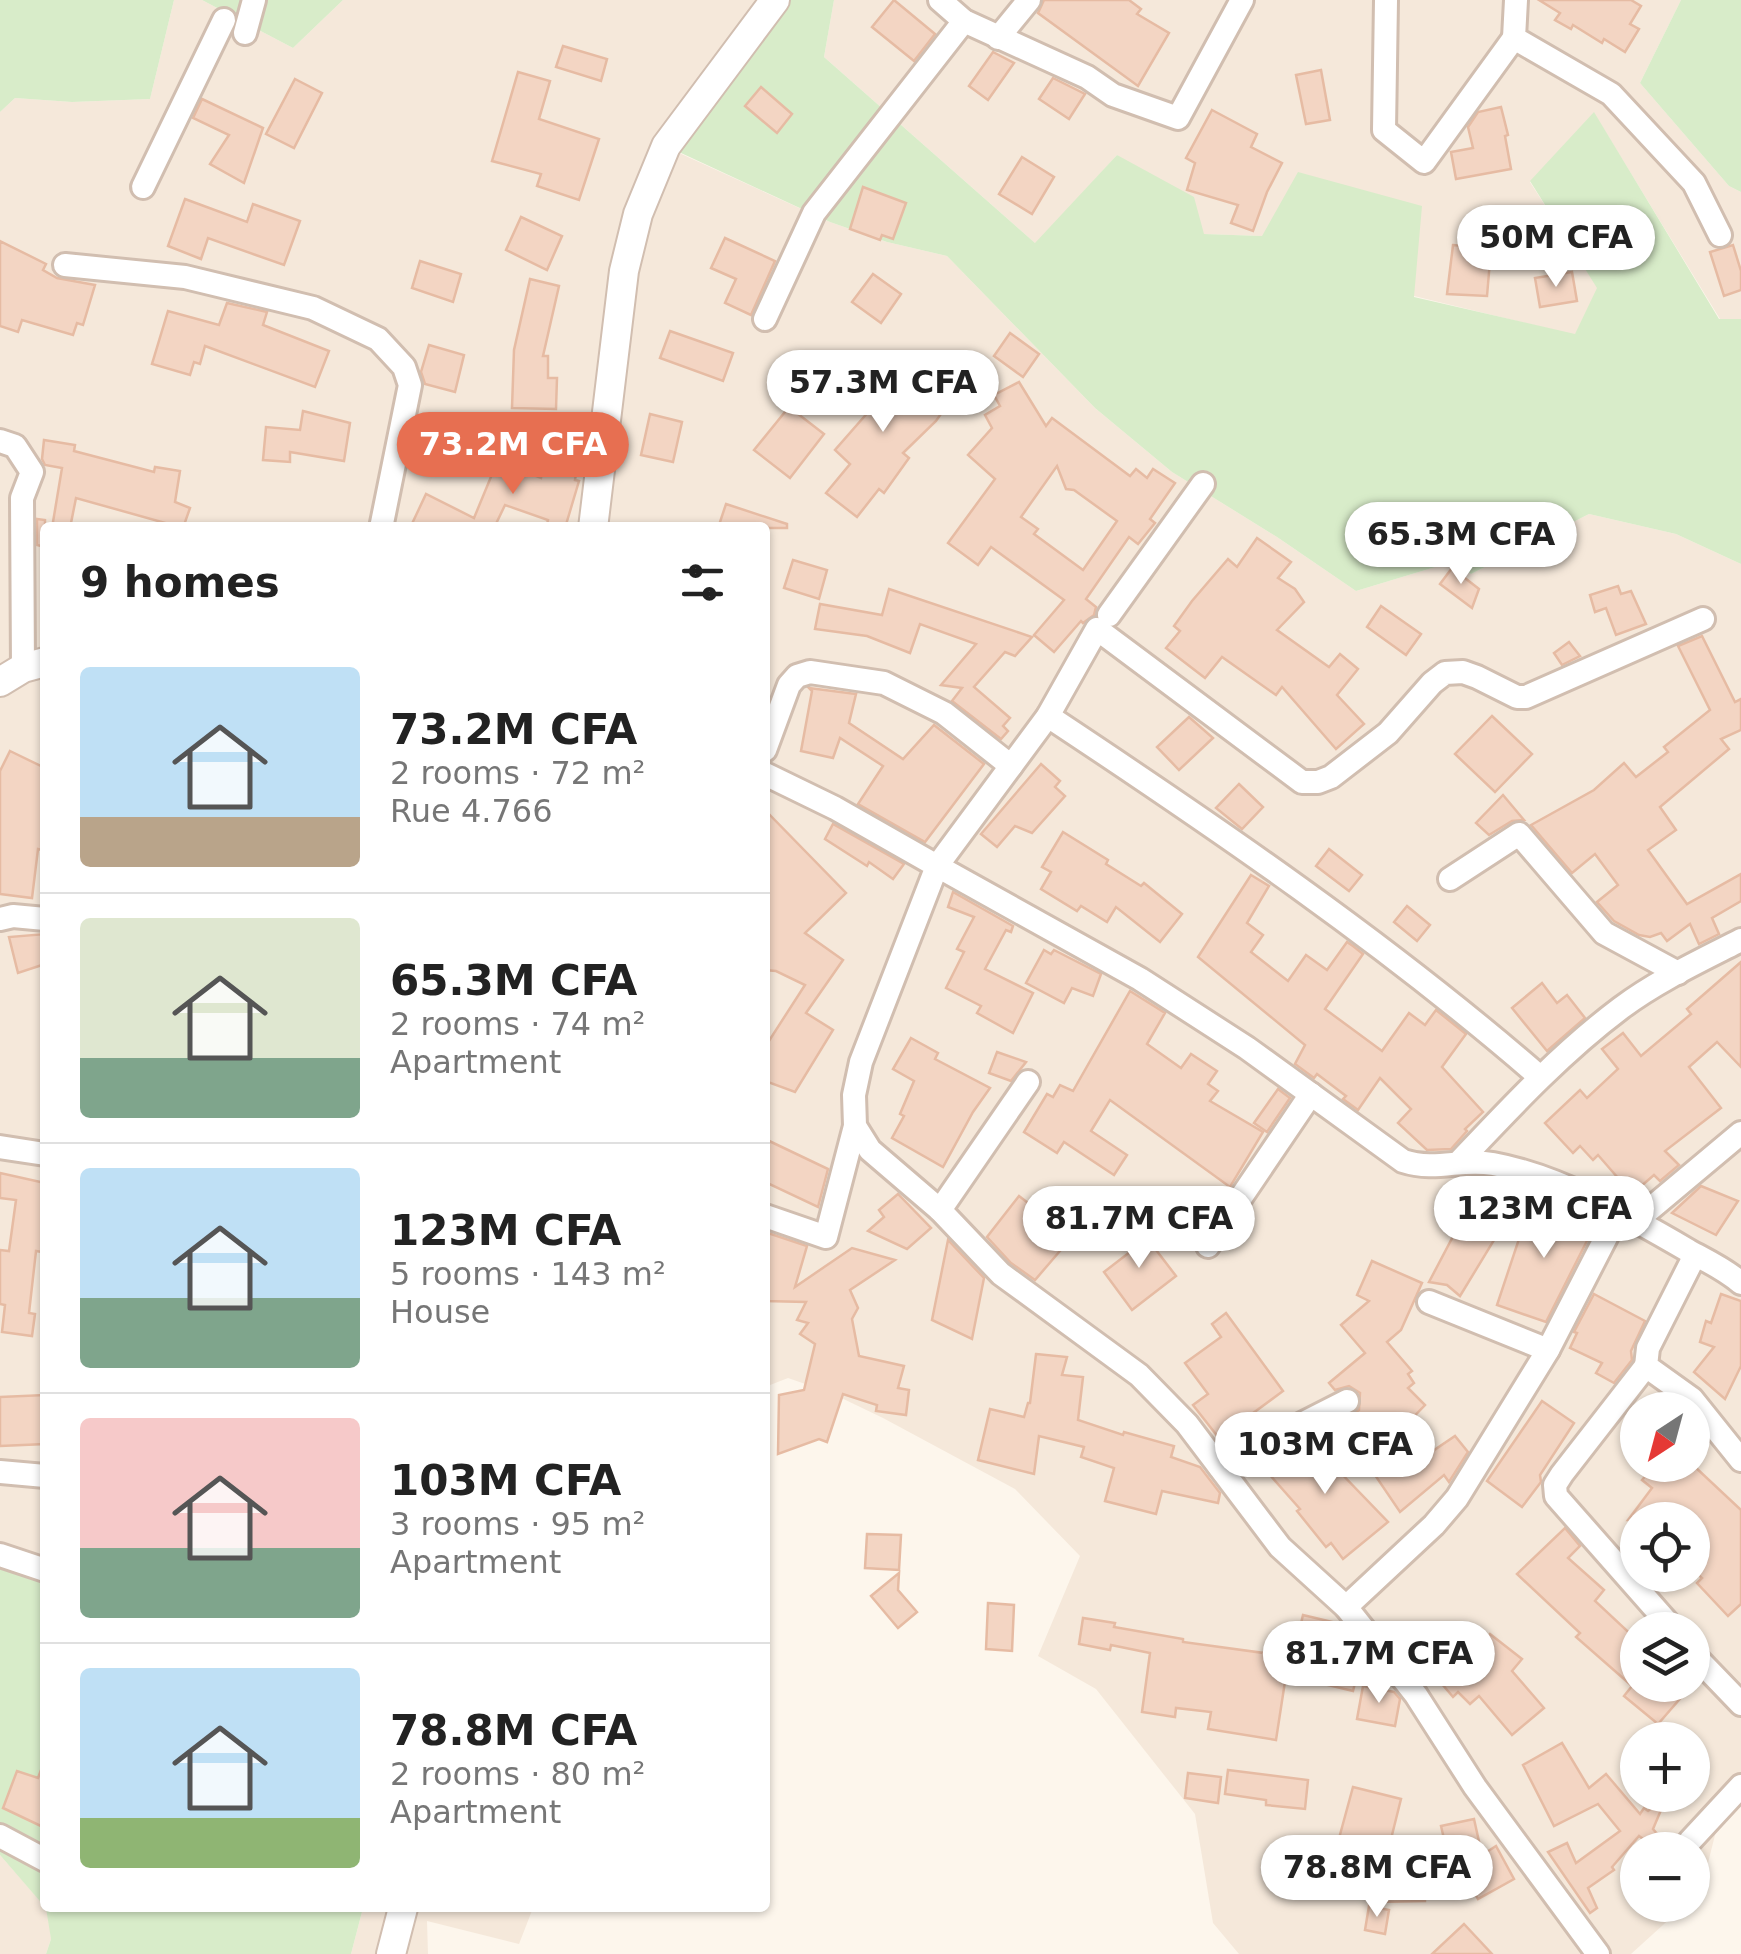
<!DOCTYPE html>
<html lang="en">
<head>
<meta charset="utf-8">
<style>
  body { margin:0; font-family:"DejaVu Sans",sans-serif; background:#f6f6f6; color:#222; height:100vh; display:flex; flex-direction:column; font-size:38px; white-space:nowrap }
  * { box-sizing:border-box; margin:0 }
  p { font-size:32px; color:#767676 }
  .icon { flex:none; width:55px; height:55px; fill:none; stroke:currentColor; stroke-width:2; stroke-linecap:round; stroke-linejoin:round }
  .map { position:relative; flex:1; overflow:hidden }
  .side { position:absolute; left:40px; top:522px; width:730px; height:1390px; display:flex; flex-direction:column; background:#fff; border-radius:10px; box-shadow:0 2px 8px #0004 }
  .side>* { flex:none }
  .needle { width:65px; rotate:216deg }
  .buttons { position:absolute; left:1620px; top:1392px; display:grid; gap:20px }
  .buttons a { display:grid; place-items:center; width:90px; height:90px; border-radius:50%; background:#fff; box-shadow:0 2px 8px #0004; font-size:50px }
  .price { position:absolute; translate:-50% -85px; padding:0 22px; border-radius:35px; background:#fff; color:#222; font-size:32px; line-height:65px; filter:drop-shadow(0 2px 5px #0008) }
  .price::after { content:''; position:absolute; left:50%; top:60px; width:30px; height:22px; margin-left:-15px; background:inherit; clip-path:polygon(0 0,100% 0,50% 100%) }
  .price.selected { background:#e76f51; color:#fff }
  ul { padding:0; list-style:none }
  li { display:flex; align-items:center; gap:30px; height:250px; padding:0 40px }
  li+li { border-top:2px solid #e0e0e0 }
  li span { display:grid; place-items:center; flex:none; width:280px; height:200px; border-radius:10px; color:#555 }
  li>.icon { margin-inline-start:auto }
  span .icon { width:120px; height:120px; fill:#fffc; stroke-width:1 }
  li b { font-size:42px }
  h2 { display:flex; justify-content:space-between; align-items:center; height:120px; padding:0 40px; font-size:42px }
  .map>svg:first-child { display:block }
  .residential { fill:#f5e8da; fill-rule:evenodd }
  .green { fill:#d8ecc9 }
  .building { fill:#f3d5c3; stroke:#e6bba3; stroke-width:2.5; fill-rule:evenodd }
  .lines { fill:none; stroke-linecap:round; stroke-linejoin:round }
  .minor-casing { stroke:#d1beb0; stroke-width:28 }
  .tertiary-casing { stroke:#d1beb0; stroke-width:32 }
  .minor { stroke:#fff; stroke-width:22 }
  .tertiary { stroke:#fff; stroke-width:28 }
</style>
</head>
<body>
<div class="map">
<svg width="1741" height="1954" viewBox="0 0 1741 1954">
  <rect width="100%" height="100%" fill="#fdf6ec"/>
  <g class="residential">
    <path d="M174,0H202L293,48L343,0H775L666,147L830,222L887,242L947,256L1095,408L1172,472L1277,537L1356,591L1455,561L1471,574L1589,514L1676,534L1741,564V1800L1719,1819L1702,1887L1693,1897L1692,1850H1638V1905H1685L1631,1954H1239L1213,1923L1195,1814L1096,1689L1038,1656L1080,1556L1015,1489L883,1418L831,1393L788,1378L765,1387V528H45V1558L0,1554V112L15,98L72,102L150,99ZM1638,1410H1692V1465H1638ZM1638,1520H1692V1575H1638ZM1638,1630H1692V1685H1638ZM1638,1740H1692V1795H1638Z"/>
    <path d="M834,0H1681L1640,83L1729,186L1741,192V319H1720L1594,113L1530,182L1598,288L1575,335L1414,296L1262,236L1203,234L1117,155L1036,244L824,57Z"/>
    <path d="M0,1855L49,1911L51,1939L46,1954H0Z"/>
    <path d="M363,1908H533L519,1944L427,1921L428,1954H351Z"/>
  </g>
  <g class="green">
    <path d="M0,0H174L150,99L72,102L15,98L0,112Z"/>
    <path d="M202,0H343L293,48Z"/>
    <path d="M775,0H834L824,57L1035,243L1117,155L1194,197L1204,234L1262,236L1298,172L1422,206L1414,297L1575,334L1597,288L1530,181L1594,112L1719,319H1741V564L1676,534L1589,514L1471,574L1455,561L1356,591L1277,537L1172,472L1095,408L947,256L887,242L830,222L666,146Z"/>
    <path d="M1681,0H1741V192L1729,186L1640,83Z"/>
    <path d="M0,1554L45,1558V1907L0,1855Z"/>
    <path d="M46,1908H363L351,1954H46L51,1939Z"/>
  </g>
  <g class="building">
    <path d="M894,0L935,34L914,61L872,27Z"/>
    <path d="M1044,0H1129L1141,9L1137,14L1169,33L1138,86L1038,13Z"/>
    <path d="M1539,0H1631L1641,6L1630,24L1639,29L1625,52L1604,39L1602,43L1573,25L1571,29L1555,20L1560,13Z"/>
    <path d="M563,46L607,59L601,81L556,67Z"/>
    <path d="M993,52L1014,63L988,100L969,86Z"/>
    <path d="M1321,70L1330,120L1306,124L1296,75Z"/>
    <path d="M518,72L550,81L539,119L599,139L579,200L537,186L541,174L492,161Z"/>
    <path d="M1053,78L1085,94L1069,119L1039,99Z"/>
    <path d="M295,79L322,93L294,148L266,134Z"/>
    <path d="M761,87L792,114L777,133L745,106Z"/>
    <path d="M202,99L263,128L244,183L210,164L229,135L193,118Z"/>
    <path d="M1501,107L1508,135L1505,136L1511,169L1456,179L1451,152L1473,148L1468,127L1478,112Z"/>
    <path d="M1212,110L1257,134L1251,147L1282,163L1267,192L1253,231L1231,223L1238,205L1187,190L1195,163L1186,158Z"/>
    <path d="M1022,157L1054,177L1032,214L999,194Z"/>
    <path d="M863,187L906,203L893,239L882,235L880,240L850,229Z"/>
    <path d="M185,199L247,222L253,204L300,221L284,265L208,238L201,259L168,246Z"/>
    <path d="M521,217L562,236L547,270L506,250Z"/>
    <path d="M725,238L775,261L751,315L725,303L736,279L711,268Z"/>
    <path d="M0,241L46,264L43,270L57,278L95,285L83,325L77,323L73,335L22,320L18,332L0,326Z"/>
    <path d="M1453,245L1491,249L1487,296L1447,294Z"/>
    <path d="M1733,245L1741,271V290L1724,296L1710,252Z"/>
    <path d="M420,261L461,274L453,302L412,288Z"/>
    <path d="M1572,272L1577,301L1540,307L1535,278Z"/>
    <path d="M873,274L901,294L881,323L852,302Z"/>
    <path d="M530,279L559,286L543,356H548V378H557L556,409L512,408L514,350Z"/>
    <path d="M227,303L267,312L263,325L329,351L315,387L205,346L200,364L194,362L190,375L152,364L168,311L219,325Z"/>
    <path d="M670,331L733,353L723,381L660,358Z"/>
    <path d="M1010,333L1039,354L1023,377L994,356Z"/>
    <path d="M429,345L464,355L455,392L425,384L421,372Z"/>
    <path d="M876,362L904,384L912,373L950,401L936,421L903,453L909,458L884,493L879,489L857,517L826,493L850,464L835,450L870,410L850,395Z"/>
    <path d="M1019,382L1046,426L1052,418L1130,476L1136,469L1147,478L1153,469L1175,483L1150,519L1155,523L1138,544L1129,537L1086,599L1096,607L1094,615L1083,623L1081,621L1054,652L1034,635L1064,600L991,547L978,565L948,543L995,479L968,455L992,428L985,415L1000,406L994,395ZM1057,466L1066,489L1074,490L1117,521L1083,570L1034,534L1038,529L1021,517Z"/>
    <path d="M789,407L824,434L790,478L754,450Z"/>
    <path d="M303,411L350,423L344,461L290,452V462L263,460L266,427L300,430Z"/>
    <path d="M650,414L682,422L673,462L641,455Z"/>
    <path d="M44,440L75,445L74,451L154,472L155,467L180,471L175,502L190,508L183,528L76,498L70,528H52L62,468L45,465L42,459Z"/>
    <path d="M545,450L579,456L575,480L579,481L565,528H546L548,520L505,505L494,528H410L426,494L474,518L498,460L541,478Z"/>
    <path d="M726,504L787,524V528H718Z"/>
    <path d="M37,519L45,520V547L37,545Z"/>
    <path d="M1257,538L1291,562L1278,578L1295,589L1304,602L1277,630L1329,667L1340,654L1358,669L1337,695L1364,724L1336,749L1282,687L1276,695L1222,657L1205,678L1166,648L1180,631L1174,626L1192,601L1228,559L1237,567Z"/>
    <path d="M793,560L827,570L819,599L784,588Z"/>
    <path d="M1452,568L1479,589L1472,608L1440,584Z"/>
    <path d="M1618,586L1621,594L1631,591L1646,624L1616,635L1606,608L1595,612L1590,595Z"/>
    <path d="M889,589L1032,637L1015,656L1005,652L974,687L1010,718L1003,726L1008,731L1001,739L952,701L962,688L941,685L976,644L920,624L910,653L867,636L815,629L820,604L882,615Z"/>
    <path d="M1381,606L1421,634L1406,655L1367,627Z"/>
    <path d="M1702,636L1735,702L1741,699V730L1721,739L1729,749L1660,807L1676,830L1648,850L1687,904L1741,874V901L1712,918L1719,934L1699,944L1690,924L1667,941L1661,933L1650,937L1639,935L1614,921L1597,902L1618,885L1595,854L1572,873L1531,825L1594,790L1624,763L1636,777L1668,752L1664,747L1710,710L1678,646Z"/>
    <path d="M1569,642L1580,656L1562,665L1554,653Z"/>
    <path d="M809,688L856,694L849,723L903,759L934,725L984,764L925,842L858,804L883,766L840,738L833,758L801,751L812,691Z"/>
    <path d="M1492,716L1532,754L1495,792L1455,754Z"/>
    <path d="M1189,717L1213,738L1179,770L1157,747Z"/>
    <path d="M10,751L45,768L42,850L38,849L32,898L0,894V771Z"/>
    <path d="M1041,764L1060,781L1055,787L1065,796L1032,833L1015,826L997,847L981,834Z"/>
    <path d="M1239,784L1263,807L1242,829L1216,808Z"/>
    <path d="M1503,795L1524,820L1512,821L1489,835L1476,823Z"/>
    <path d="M765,810L846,893L805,933L843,960L806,1013L833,1030L795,1092L765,1081V1047L805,985L776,971L765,970Z"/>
    <path d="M833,824L904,864L893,879L869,862L867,866L825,839Z"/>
    <path d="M1063,832L1108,860L1106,864L1141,886L1144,883L1182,914L1160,942L1116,907L1107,922L1081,906L1077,911L1041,889L1051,872L1042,867Z"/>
    <path d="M1329,849L1362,875L1349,891L1316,866Z"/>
    <path d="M1251,875L1269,886L1247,923L1263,935L1251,952L1288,981L1306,955L1327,970L1347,942L1353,946L1363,954L1325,1009L1382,1051L1409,1013L1425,1025L1436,1010L1466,1034L1442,1067L1483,1112L1465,1129L1467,1131L1451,1149L1427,1150L1398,1123L1411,1109L1380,1078L1358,1110L1343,1099L1346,1096L1317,1074L1314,1078L1295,1064L1305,1045L1198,957Z"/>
    <path d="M953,892L1013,926L1011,932L1006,930L985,969L1033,993L1013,1033L977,1013L981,1006L946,988L964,952L957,949L974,917L948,907Z"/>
    <path d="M1407,906L1430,925L1417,941L1394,922Z"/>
    <path d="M45,934V964L18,973L9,937Z"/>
    <path d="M1044,950L1051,954L1054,950L1101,974L1093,996L1072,988L1064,1003L1026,983Z"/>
    <path d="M1741,962V1067L1717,1042L1689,1067L1721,1108L1665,1151L1679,1165L1660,1181L1654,1175L1632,1194L1598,1155L1593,1160L1580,1146L1573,1153L1545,1123L1580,1090L1587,1098L1618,1069L1602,1049L1623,1033L1641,1056L1691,1014L1687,1009Z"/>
    <path d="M1542,983L1557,1003L1567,995L1585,1018L1547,1051L1512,1008Z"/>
    <path d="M1130,991L1165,1013L1147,1044L1181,1068L1191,1054L1217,1071L1208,1084L1218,1091L1210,1101L1263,1132L1230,1187L1110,1100L1091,1131L1127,1155L1114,1175L1064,1142L1057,1153L1024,1132L1047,1094L1053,1097L1060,1085L1073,1091Z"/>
    <path d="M911,1038L938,1053L935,1059L990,1088L973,1112L943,1167L892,1138L904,1116L900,1114L914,1081L893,1069Z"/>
    <path d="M997,1052L1026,1062L1011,1081L989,1073Z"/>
    <path d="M1278,1089L1290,1098L1267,1132L1254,1123Z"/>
    <path d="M765,1139L828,1169L818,1207L765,1182Z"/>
    <path d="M0,1173L45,1183V1233L42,1252L36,1251L29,1313L35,1314L32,1336L2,1332L5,1305L0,1304V1250L9,1251L16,1200L0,1198Z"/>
    <path d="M1464,1180L1481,1190L1488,1180L1519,1199L1460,1296L1447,1285L1429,1282L1459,1225L1442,1215Z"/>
    <path d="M1701,1186L1738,1201L1716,1235L1672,1213Z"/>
    <path d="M1176,1188L1206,1209L1192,1231L1161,1211Z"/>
    <path d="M898,1194L931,1228L907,1249L868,1231L884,1217L879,1210Z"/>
    <path d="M1019,1196L1072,1237L1035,1280L1011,1263L987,1237Z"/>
    <path d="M1544,1203L1595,1225L1546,1322L1497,1305L1530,1206L1540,1212Z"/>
    <path d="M1140,1229L1176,1276L1132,1310L1104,1272L1130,1252L1122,1239Z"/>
    <path d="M765,1232L807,1246L795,1287L852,1248L895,1260L850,1290L858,1308L852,1319L859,1356L904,1366L898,1388L909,1390L906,1415L876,1411L877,1405L843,1394L827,1442L819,1439L778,1454L779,1395L804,1390L815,1344L800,1334L808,1323L797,1320L806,1302L765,1301Z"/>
    <path d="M948,1240L984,1278L972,1339L932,1320Z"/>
    <path d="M1372,1261L1422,1283L1401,1330L1387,1342L1412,1371L1408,1374L1414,1383L1408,1388L1425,1405L1399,1432L1421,1459L1455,1436L1468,1452L1449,1482L1444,1475L1400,1512L1339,1422L1359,1410L1360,1393L1349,1386L1335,1390L1329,1383L1365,1353L1341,1325L1369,1301L1357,1295Z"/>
    <path d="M1594,1294L1645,1321L1631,1351L1632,1360L1614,1383L1596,1373L1602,1363L1570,1348L1577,1333L1574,1332Z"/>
    <path d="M1721,1294L1741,1301V1366L1725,1399L1694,1372L1714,1347L1700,1342L1706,1321L1711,1323Z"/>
    <path d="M1226,1313L1283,1391L1245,1419L1248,1423L1222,1442L1193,1405L1208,1394L1185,1363L1221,1337L1212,1324Z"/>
    <path d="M1036,1354L1067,1357L1062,1375L1083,1377L1078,1420L1123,1435L1124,1432L1174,1446L1171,1457L1200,1467L1220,1493L1218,1503L1162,1491L1156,1514L1105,1501L1114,1468L1081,1457L1084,1447L1039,1436L1034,1474L978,1460L990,1409L1024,1417L1028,1403H1030Z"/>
    <path d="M45,1395V1444L0,1446V1397Z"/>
    <path d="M1542,1401L1574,1423L1540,1475L1541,1482L1522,1507L1487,1481Z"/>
    <path d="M1307,1438L1388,1522L1343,1559L1331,1543L1326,1547L1297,1511L1300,1509L1262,1466L1279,1452Z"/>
    <path d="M1655,1465H1693L1741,1510V1604L1728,1616L1697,1583L1702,1578L1692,1569V1520H1628L1652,1488L1642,1480Z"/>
    <path d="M1565,1528L1580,1546L1568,1558L1604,1590L1595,1601L1638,1641V1685H1692L1658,1724L1624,1696L1632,1686L1576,1637L1580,1633L1517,1574Z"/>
    <path d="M867,1534L901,1535L899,1570L865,1568Z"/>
    <path d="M899,1573L898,1590L917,1612L898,1628L871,1596Z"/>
    <path d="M988,1603L1014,1605L1012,1651L986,1649Z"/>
    <path d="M1303,1615L1341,1624L1350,1637L1344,1663L1359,1667L1353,1691L1286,1675L1276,1740L1208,1729L1211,1712L1176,1708L1175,1717L1142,1712L1150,1653L1111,1645L1110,1650L1079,1644L1083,1618L1115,1623L1114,1627L1183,1639V1642L1293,1657Z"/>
    <path d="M1490,1634L1522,1659L1512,1671L1544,1708L1512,1735L1479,1696L1470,1704L1458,1692L1453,1697L1431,1671L1461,1644L1472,1657Z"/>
    <path d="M1363,1686L1394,1692L1400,1699L1395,1726L1357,1719Z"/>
    <path d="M1562,1743L1589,1788L1606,1774L1640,1814L1644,1808L1648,1811L1656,1805L1661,1810L1653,1829L1671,1850H1658L1639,1836L1612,1867L1614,1870L1588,1888L1597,1908L1590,1913L1548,1852L1567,1843L1576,1863L1620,1831L1598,1804L1554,1826L1523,1765Z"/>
    <path d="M41,1770H45V1828L3,1808L17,1771L38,1778Z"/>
    <path d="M1228,1770L1308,1780L1305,1809L1266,1805V1800L1225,1794Z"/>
    <path d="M1188,1773L1221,1777L1218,1803L1185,1798Z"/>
    <path d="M1353,1787L1401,1799L1387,1855L1338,1842Z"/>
    <path d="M1474,1819L1482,1855L1496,1846L1514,1879L1478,1899L1455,1859L1449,1860L1441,1826Z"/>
    <path d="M1424,1868L1425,1901L1376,1902L1375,1870Z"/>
    <path d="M1369,1906L1389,1910L1385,1934L1365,1930Z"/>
    <path d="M1464,1924L1492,1954H1432Z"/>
  </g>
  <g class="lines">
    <g class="minor-casing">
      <g id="minor">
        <path d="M940,0L964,21L1087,77L1113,95L1178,118L1242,0"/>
        <path d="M1386,0L1384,130L1424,162L1514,38"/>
        <path d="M1516,0L1514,38L1611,94L1694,183L1720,235"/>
        <path d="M245,33L254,0"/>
        <path d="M998,38L1029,0"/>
        <path d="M143,187L224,20"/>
        <path d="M65,265L185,277L313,308L378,339L404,367L410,385L381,528"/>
        <path d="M765,319L814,213L964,21"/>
        <path d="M0,441L15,446L32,472L22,498L23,668"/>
        <path d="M1109,615L1203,484"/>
        <path d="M1703,619L1526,697H1517L1477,677L1463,672L1445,673L1432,683L1388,733L1331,777L1318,782H1302L1097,629L1048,716L937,866L1140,979L1247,1048L1403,1161C1437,1172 1460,1158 1493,1164C1559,1176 1631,1217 1689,1251C1707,1261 1725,1269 1741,1283"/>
        <path d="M1048,716C1217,828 1387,944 1540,1077"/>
        <path d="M765,750L789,685L797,676L810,672L884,683L944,713L1011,766"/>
        <path d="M765,774L835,808L937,866L861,1062L854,1095L855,1126L870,1150L940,1210L1001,1274L1139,1375L1187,1424L1280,1547L1346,1607L1416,1695L1475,1787L1598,1954"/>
        <path d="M1450,879L1519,834L1604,933L1678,973"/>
        <path d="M0,919L13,916L45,919"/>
        <path d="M0,1147L45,1154"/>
        <path d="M1459,1162C1510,1108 1561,1053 1621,1008C1657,981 1700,961 1741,940"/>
        <path d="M940,1210L1028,1082"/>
        <path d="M765,1216L826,1237L855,1126"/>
        <path d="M1637,1220L1741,1133"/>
        <path d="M1208,1246L1311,1094"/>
        <path d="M1695,1255L1648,1348L1646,1366L1692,1399L1741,1460"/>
        <path d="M1429,1302L1548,1350"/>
        <path d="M1646,1366L1562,1474L1555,1485L1556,1496L1674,1630"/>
        <path d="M1219,1466L1347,1401"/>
        <path d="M0,1472L45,1476"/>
        <path d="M0,1555L45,1570"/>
        <path d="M1346,1607L1434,1525L1457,1498L1548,1350L1619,1212"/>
        <path d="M1692,1653L1741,1704"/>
        <path d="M0,1836L45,1860"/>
        <path d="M1690,1841L1741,1786"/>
      </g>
    </g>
    <g class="tertiary-casing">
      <g id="tertiary">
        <path d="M593,528L624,271L638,214L666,146L775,0"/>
        <path d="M0,682L23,668L45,662"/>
        <path d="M391,1954L403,1908"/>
      </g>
    </g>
    <use href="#minor" class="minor"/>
    <use href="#tertiary" class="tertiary"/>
  </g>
</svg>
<div class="buttons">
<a><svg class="needle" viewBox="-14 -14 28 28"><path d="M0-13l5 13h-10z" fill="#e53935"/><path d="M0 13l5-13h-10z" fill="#767676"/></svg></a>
<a><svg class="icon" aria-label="locate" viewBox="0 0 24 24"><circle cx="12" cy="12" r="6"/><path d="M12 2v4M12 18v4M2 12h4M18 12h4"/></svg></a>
<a><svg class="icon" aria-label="layers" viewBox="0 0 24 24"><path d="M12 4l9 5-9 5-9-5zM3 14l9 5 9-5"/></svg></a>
<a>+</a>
<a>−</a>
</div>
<b class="price" style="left:1556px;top:290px">50M CFA</b>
<b class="price" style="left:883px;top:435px">57.3M CFA</b>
<b class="price selected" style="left:513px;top:497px">73.2M CFA</b>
<b class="price" style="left:1461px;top:587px">65.3M CFA</b>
<b class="price" style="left:1544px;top:1261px">123M CFA</b>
<b class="price" style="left:1139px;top:1271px">81.7M CFA</b>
<b class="price" style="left:1325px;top:1497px">103M CFA</b>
<b class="price" style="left:1379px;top:1706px">81.7M CFA</b>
<b class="price" style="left:1377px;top:1920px">78.8M CFA</b>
<section class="side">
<h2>9 homes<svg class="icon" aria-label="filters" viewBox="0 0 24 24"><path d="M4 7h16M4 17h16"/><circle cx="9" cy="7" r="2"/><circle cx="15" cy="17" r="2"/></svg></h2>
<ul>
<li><span style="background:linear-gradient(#bfe0f5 75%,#b9a48a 0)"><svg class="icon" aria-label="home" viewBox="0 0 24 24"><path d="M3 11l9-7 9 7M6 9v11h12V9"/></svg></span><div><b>73.2M CFA</b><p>2 rooms · 72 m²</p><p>Rue 4.766</p></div></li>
<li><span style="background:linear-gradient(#dfe7d0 70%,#7fa58c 0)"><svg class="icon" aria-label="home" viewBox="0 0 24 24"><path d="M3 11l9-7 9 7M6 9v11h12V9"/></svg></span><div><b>65.3M CFA</b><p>2 rooms · 74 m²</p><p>Apartment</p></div></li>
<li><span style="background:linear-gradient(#bfe0f5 65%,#7fa58c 0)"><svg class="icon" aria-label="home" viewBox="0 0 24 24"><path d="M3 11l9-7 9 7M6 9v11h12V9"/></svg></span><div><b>123M CFA</b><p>5 rooms · 143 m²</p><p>House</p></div></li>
<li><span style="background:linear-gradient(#f6c9c9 65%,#7fa58c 0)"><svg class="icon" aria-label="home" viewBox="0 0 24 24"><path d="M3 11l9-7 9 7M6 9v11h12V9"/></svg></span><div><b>103M CFA</b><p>3 rooms · 95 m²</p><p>Apartment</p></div></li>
<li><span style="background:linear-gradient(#bfe0f5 75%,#8fb573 0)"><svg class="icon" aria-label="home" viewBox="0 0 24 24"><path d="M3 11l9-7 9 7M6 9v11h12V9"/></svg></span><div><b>78.8M CFA</b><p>2 rooms · 80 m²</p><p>Apartment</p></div></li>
</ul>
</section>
</div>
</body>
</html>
